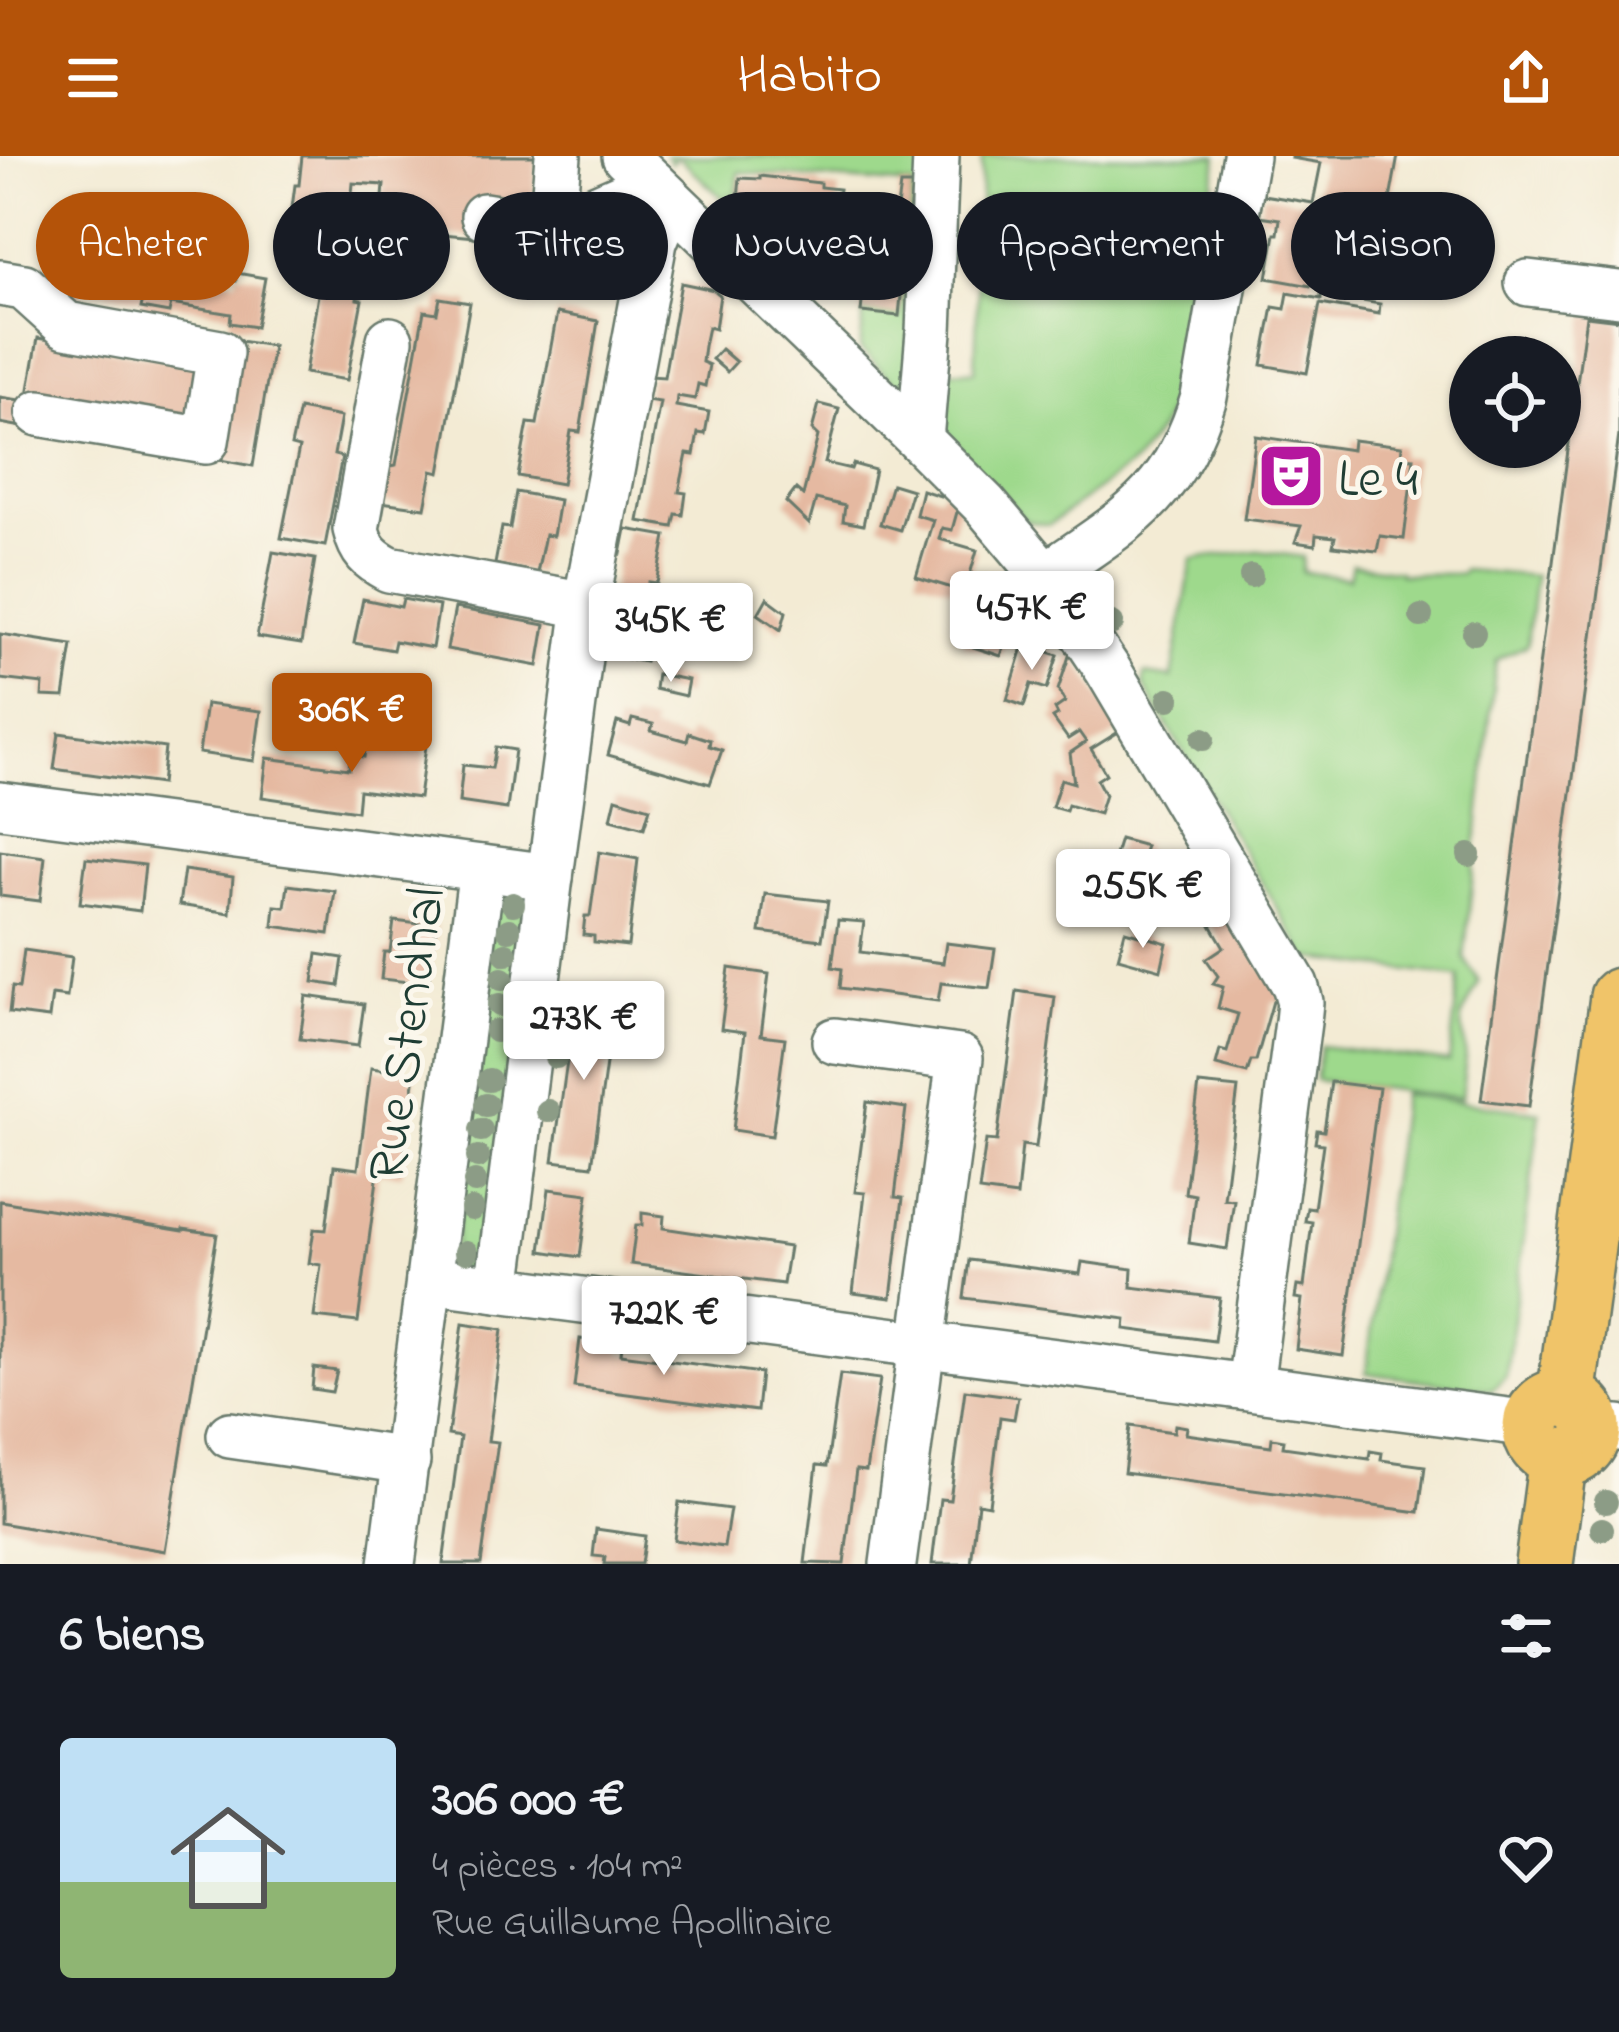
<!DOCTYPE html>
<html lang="fr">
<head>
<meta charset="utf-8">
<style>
  body { margin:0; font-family:"Indie Flower",sans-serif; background:#20242c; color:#f1f3f6; height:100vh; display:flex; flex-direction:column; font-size:45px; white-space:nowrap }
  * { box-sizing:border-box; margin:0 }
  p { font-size:39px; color:#9ea1a6 }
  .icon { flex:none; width:66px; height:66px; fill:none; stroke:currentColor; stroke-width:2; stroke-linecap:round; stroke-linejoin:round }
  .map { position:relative; height:1408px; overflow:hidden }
  .panel { display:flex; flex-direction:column; background:#171b24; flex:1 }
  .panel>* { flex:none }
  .hud { position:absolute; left:36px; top:36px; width:1548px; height:108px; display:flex; gap:24px }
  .fabs { position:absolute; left:1449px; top:180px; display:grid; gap:24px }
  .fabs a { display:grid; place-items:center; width:132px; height:132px; border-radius:50%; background:#171b24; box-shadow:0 3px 9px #0004; font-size:60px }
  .price { position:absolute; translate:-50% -102px; padding:0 27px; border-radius:12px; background:#fff; color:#222; font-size:39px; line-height:78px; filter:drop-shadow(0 3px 6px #0008) }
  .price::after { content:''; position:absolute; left:50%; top:72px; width:36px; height:27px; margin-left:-18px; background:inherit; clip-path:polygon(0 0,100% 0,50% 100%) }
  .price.on { background:#b45309; color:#fff }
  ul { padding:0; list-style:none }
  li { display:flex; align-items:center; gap:36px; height:300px; padding:0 60px }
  li span { display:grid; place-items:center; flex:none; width:336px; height:240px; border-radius:12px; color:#555 }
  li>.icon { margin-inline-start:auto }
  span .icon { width:144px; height:144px; fill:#fffc; stroke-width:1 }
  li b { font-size:51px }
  h2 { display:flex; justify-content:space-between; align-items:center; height:144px; padding:0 60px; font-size:51px }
  .tag { padding:0 42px; border-radius:54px; background:#171b24; box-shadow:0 3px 9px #0004; font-size:42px; line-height:108px }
  .tag.on { background:#b45309; color:#fff }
  header { display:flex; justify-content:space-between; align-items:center; height:156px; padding:0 60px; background:#b45309; color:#fff; font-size:54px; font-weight:600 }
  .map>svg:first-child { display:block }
  .green { fill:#9ed98c; stroke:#5e8b60; stroke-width:3 }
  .building { fill:#e5b9a1 }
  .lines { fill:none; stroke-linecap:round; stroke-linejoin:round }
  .minor-casing { stroke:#697a6c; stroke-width:50 }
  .major-casing { stroke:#697a6c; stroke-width:62 }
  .minor { stroke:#fff; stroke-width:45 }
  .major { stroke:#f0c469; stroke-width:57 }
  .tree { fill:#8c9c86 }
  .labels { text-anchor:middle; stroke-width:10; stroke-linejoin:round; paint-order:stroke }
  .poi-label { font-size:54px; fill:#1f3d34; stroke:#fbf7ec; text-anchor:start }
  .street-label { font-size:54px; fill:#1f3d34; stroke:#fbf7ec }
</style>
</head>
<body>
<header><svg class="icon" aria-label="menu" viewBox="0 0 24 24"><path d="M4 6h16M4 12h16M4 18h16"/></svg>Habito<svg class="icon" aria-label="share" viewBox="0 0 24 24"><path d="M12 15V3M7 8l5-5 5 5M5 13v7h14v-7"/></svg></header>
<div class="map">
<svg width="1619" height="1408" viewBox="0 0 1619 1408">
  <rect width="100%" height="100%" fill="#fbf7ec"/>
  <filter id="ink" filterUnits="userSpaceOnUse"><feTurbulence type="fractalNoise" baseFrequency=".00833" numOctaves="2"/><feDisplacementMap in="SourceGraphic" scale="24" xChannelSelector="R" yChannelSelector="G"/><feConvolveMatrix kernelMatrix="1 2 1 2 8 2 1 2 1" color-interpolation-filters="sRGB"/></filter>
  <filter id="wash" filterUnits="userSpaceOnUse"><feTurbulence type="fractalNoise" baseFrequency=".004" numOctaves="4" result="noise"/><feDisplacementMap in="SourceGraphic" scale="48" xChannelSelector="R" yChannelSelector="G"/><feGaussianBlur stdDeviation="2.7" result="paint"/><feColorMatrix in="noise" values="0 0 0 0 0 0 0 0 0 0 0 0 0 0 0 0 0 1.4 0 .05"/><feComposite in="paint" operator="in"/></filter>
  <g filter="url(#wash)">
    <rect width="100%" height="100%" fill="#f3ebd4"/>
    <g class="green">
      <path d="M666,0H924L907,239L860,193L864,157L901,160L913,29L739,16L735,54L678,1L671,7Z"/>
      <path d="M982,0H1218L1178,232L1160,273L1135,306L1049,369L1026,365L940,273L939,214L975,215Z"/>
      <path d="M1258,395L1303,401L1302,416L1349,422L1352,408L1399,415V418H1461L1463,414L1535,420L1527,489L1496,504L1464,802L1479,826L1461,862L1466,902L1461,942L1315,924L1320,890L1449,906L1459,821L1307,802L1143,529L1145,518L1172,522L1192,403Z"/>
      <path d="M494,733L527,734L486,1111L452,1113Z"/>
      <path d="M1402,938L1540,956L1506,1220L1491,1234L1366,1217Z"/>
    </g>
    <g id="blocks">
      <g class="building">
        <path d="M302,0H537L532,53L479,48L475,81L432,77L434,59L382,53L384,29L353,27L352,38L356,39L348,100L287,90L295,29H299Z"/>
        <path d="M1291,0H1398L1386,65L1334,57L1331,72L1319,70L1311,130L1267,122L1275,78H1278L1280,63L1259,60L1263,39L1313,47L1321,7L1291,2Z"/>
        <path d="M760,20L820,27V31L839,33L835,64L817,62L815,67L755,59V55L737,53L740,22L760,23Z"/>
        <path d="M900,29H912L899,160L861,156L870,70L894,73Z"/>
        <path d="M62,87L90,92L89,99L149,110L150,102L177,107L176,114L236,125L237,117L265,122L256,171L230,167L231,158L171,148L169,157L141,152L143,143L83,132L80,141L55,137Z"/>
        <path d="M322,115L360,122L357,143L362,144L347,224L305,217Z"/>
        <path d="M681,127L714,134L720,139L715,173L708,171L704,190L702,206L709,209L705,230L698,228L695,243L677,240L676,250L709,256L705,278L698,277L694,299L687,298L679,336L686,337L683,359L676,358L673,371L638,365L660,246L646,244L650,220L664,221Z"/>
        <path d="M1288,137L1321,143V138L1380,148L1379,158L1320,148L1307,217L1262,209L1273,151L1285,153Z"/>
        <path d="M440,142L470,147L440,317L432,315L425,352L381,346L387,311L396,309L424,155L437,157Z"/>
        <path d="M557,157L598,165L580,276L571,275L562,328L518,320L528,267L537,268Z"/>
        <path d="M1586,160L1619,164V279L1529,950L1481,944Z"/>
        <path d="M38,182L204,210L194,267L28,239Z"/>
        <path d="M240,185L273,190L253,310L220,304Z"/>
        <path d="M721,193L736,206L727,216L712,203Z"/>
        <path d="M0,241L26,245L22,271L0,267Z"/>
        <path d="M819,248L839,253L825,307L851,313L853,308L875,314L863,369L843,365L845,350L816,343L809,368L786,346L796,333L803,339L818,280L812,274Z"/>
        <path d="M299,253L341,261L334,299L342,301L325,390L281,382L299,292L291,290Z"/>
        <path d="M1256,280L1352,294L1353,284L1402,290L1401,301L1414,302L1404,383L1380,380L1377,395L1333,390L1335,381L1316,379L1315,389L1295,386L1301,370L1244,363Z"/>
        <path d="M892,328L912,334L900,374L880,368Z"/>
        <path d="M943,333L959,349L952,374L942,372L939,383L977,394L965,436L916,421L933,364L916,359L922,334L940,340Z"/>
        <path d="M516,336L559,344L553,380L545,379L537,417L495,408L502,371L510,372Z"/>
        <path d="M626,373L666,380L657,427L649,426L643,464L651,465L645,506L606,499L611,438L618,397L621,398Z"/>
        <path d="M273,396L315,403L301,488L257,481Z"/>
        <path d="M982,427L1004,434L1000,446L1026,455L1019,479L1009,475L1001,500L964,488Z"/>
        <path d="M767,442L786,456L781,474L758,458Z"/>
        <path d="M363,443L401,451L403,443L439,450L432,492L395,485L393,494L354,487Z"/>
        <path d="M1036,447L1047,462L1041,482L1027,478Z"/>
        <path d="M455,452L545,469L538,510L447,493Z"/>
        <path d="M0,478L72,489L64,541L42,540L43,528L0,523Z"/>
        <path d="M1024,488L1058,499L1047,533L1031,528L1024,550L1007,544Z"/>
        <path d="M1074,499L1120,575L1091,593L1106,618L1097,624L1105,639L1099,658L1068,649L1066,655L1052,651L1061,623L1074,627L1070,597L1086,586L1079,576L1068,583L1053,562L1058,559L1055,553L1065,546L1058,534L1069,500Z"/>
        <path d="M657,518L688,524L685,540L655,533Z"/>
        <path d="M206,548L261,555L254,605L199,597Z"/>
        <path d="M632,563L653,568L651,575L687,585L689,577L710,584L709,590L722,594L710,628L608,599L617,566L630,570Z"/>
        <path d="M388,576L427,582L419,642L359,634L357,655L262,641L267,602L349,613L350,599L364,601L367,579L387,581Z"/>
        <path d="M59,577L165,592L161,628L54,613Z"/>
        <path d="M496,591L515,594L507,653L459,646L463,609L492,612Z"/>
        <path d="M616,642L650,652L644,672L611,663Z"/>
        <path d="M1120,683L1146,690L1144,696L1165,702L1153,748L1104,734Z"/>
        <path d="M0,695L45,701L40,745L0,740Z"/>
        <path d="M599,696L638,703L628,790L594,786V780L583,779L585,760H590Z"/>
        <path d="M86,702L145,709L140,755L80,747Z"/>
        <path d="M184,714L233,721L230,757L179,749Z"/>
        <path d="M288,729L335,735L329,778L273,770L275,750L285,751Z"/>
        <path d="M765,738L828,745L822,784L760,776Z"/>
        <path d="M1229,757L1285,848L1273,845L1256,905H1251L1247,917L1216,909L1220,894L1227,896L1238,858L1218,852L1223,831L1213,828L1218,820L1206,803L1224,791L1211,769Z"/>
        <path d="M838,764L864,766L860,796L943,807L946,787L995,793L989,832L941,827L938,845L840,832L842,813L832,811Z"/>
        <path d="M394,765L436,770L428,828L381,823L384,796H390Z"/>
        <path d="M1125,775L1167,787L1161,814L1118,802Z"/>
        <path d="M24,794L72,801L67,841L52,839L49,862L9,857L12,831L19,832Z"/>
        <path d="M317,798L343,802L339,830L313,826Z"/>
        <path d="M729,812L769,818L761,879L785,882L772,980L733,974L745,876L721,873Z"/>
        <path d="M1017,835L1055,841L1036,991L1022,989L1017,1040L979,1035L986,984L997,985Z"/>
        <path d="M306,840L364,848L358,890L300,883Z"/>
        <path d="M575,848L627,858L626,873L611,871L592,1010L553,1005Z"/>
        <path d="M371,912L415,918L402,1019L378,1016L358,1166L314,1161L321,1109L309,1107L314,1073L326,1074L334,1010L358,1013Z"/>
        <path d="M1331,926L1379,932L1343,1200L1296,1193L1302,1143L1295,1142L1297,1130L1304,1131L1312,1066L1305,1065L1307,1052L1314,1053L1323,988L1315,987L1316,981L1317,974L1324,975Z"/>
        <path d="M1199,928L1238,932L1224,1043L1234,1044L1227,1093L1189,1087L1195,1039L1185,1037Z"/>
        <path d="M867,946L906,952L895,1041L903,1042L891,1142L853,1137L865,1037L855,1036Z"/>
        <path d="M549,1033L588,1038L580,1101L541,1095Z"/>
        <path d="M0,1045L183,1075V1073L217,1078L165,1395L0,1367Z"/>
        <path d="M642,1057L664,1060L663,1072L789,1091L783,1128L631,1108L636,1069H642Z"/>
        <path d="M969,1104L1080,1118L1082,1106L1132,1113L1131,1131L1220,1142L1214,1185L1125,1173L1126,1163L964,1142Z"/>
        <path d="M463,1167L503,1173L488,1285L498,1286L481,1408H443L460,1281L448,1279Z"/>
        <path d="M580,1183L622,1188L621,1198L761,1217L757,1255L574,1231Z"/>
        <path d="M314,1212L337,1215L332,1236L312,1233Z"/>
        <path d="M840,1218L880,1223L866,1315L856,1314L844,1408L805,1407L817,1309L827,1310Z"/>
        <path d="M965,1234L1018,1241L1014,1263L1000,1261L989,1349L978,1347L971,1408H932L940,1343L950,1344Z"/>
        <path d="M1175,1269L1187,1271L1186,1278L1271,1290L1272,1282L1284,1284L1283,1291L1369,1303L1370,1295L1382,1297L1381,1304L1425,1310L1419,1356L1124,1317L1130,1270L1174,1276Z"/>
        <path d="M679,1346L730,1353L724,1391L674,1384Z"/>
        <path d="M596,1373L645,1380L641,1408H604L605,1401L593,1400Z"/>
      </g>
    </g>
  </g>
  <g filter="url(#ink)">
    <use href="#blocks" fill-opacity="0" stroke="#697a6c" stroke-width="3"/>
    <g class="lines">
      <g class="minor-casing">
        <g id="minor">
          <path d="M625,0L920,284L985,349L1045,420L1108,514L1295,829L1300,846L1298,866L1250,1230"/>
          <path d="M484,60L552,71L653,27"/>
          <path d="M552,71L558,0"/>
          <path d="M0,127L24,131L66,169L220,197L206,285L39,257"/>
          <path d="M1528,127L1619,138"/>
          <path d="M390,184L356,373C361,395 370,403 389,413L586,449"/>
          <path d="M920,284L929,176L936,0"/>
          <path d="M1045,420C1125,365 1175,340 1204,241L1246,0"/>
          <path d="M0,649L550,721L586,449L654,86L671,45"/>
          <path d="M835,885L960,902L893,1408"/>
          <path d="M429,1124L482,712"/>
          <path d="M498,1133L550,721"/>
          <path d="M1592,1272H1619"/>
          <path d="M230,1279L407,1305"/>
          <path d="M392,1408L429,1124L1531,1268"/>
        </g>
      </g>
      <g class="major-casing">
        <g id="major">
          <circle cx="1562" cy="1272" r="30"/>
          <path d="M1566,1242L1619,841"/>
          <path d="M1544,1408L1558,1301"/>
        </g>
      </g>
      <use href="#minor" class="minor"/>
      <use href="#major" class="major"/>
    </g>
    <g class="tree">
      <circle cx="1251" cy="420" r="12"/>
      <circle cx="1092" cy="432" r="12"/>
      <circle cx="1421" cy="460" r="12"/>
      <circle cx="1112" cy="467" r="12"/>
      <circle cx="1474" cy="477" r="12"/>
      <circle cx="1169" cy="543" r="12"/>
      <circle cx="1203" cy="583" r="12"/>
      <circle cx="1469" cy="699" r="12"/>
      <circle cx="513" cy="748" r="12"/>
      <circle cx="509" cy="774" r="12"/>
      <circle cx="506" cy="798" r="12"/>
      <circle cx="502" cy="823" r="12"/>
      <circle cx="499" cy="849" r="12"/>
      <circle cx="496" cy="875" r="12"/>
      <circle cx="556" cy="901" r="12"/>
      <circle cx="489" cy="924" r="12"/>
      <circle cx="486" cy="949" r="12"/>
      <circle cx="548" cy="955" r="12"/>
      <circle cx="481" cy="974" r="12"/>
      <circle cx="478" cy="1001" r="12"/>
      <circle cx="475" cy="1026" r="12"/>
      <circle cx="472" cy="1053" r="12"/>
      <circle cx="466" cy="1096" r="12"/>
      <circle cx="1606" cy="1346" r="12"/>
      <circle cx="1602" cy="1373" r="12"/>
    </g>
  </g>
  <defs>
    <g id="theatre-square" transform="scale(3.45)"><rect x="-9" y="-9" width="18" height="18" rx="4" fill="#b5179e" stroke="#fbf7ec"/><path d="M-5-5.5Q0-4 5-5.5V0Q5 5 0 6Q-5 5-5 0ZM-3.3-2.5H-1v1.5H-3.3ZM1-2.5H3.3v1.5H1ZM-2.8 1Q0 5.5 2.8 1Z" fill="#fff"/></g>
  </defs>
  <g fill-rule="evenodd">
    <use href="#theatre-square" x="1291" y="320"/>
  </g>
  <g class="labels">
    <g class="poi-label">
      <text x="1338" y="339">Le 4</text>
    </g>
    <g class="street-label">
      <text transform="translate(404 878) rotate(-82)" y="19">Rue Stendhal</text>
    </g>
  </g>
</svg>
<div class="fabs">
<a><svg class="icon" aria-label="locate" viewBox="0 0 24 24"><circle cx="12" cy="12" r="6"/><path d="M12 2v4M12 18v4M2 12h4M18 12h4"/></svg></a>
</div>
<b class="price" style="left:1032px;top:517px">457K €</b>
<b class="price" style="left:671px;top:529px">345K €</b>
<b class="price on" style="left:352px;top:619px">306K €</b>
<b class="price" style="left:1143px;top:795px">255K €</b>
<b class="price" style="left:584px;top:927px">273K €</b>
<b class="price" style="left:664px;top:1222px">722K €</b>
<div class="hud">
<a class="tag on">Acheter</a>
<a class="tag">Louer</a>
<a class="tag">Filtres</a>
<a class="tag">Nouveau</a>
<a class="tag">Appartement</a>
<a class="tag">Maison</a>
</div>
</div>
<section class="panel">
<h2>6 biens<svg class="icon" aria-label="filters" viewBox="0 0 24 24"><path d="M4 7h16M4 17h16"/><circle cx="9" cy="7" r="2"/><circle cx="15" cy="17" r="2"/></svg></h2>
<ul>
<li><span style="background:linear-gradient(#bfe0f5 60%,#8fb573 0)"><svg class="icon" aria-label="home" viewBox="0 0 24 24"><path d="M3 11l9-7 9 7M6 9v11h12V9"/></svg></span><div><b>306 000 €</b><p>4 pièces · 104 m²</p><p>Rue Guillaume Apollinaire</p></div><svg class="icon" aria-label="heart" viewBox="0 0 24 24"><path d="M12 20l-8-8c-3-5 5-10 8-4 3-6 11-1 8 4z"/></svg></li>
</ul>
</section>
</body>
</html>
